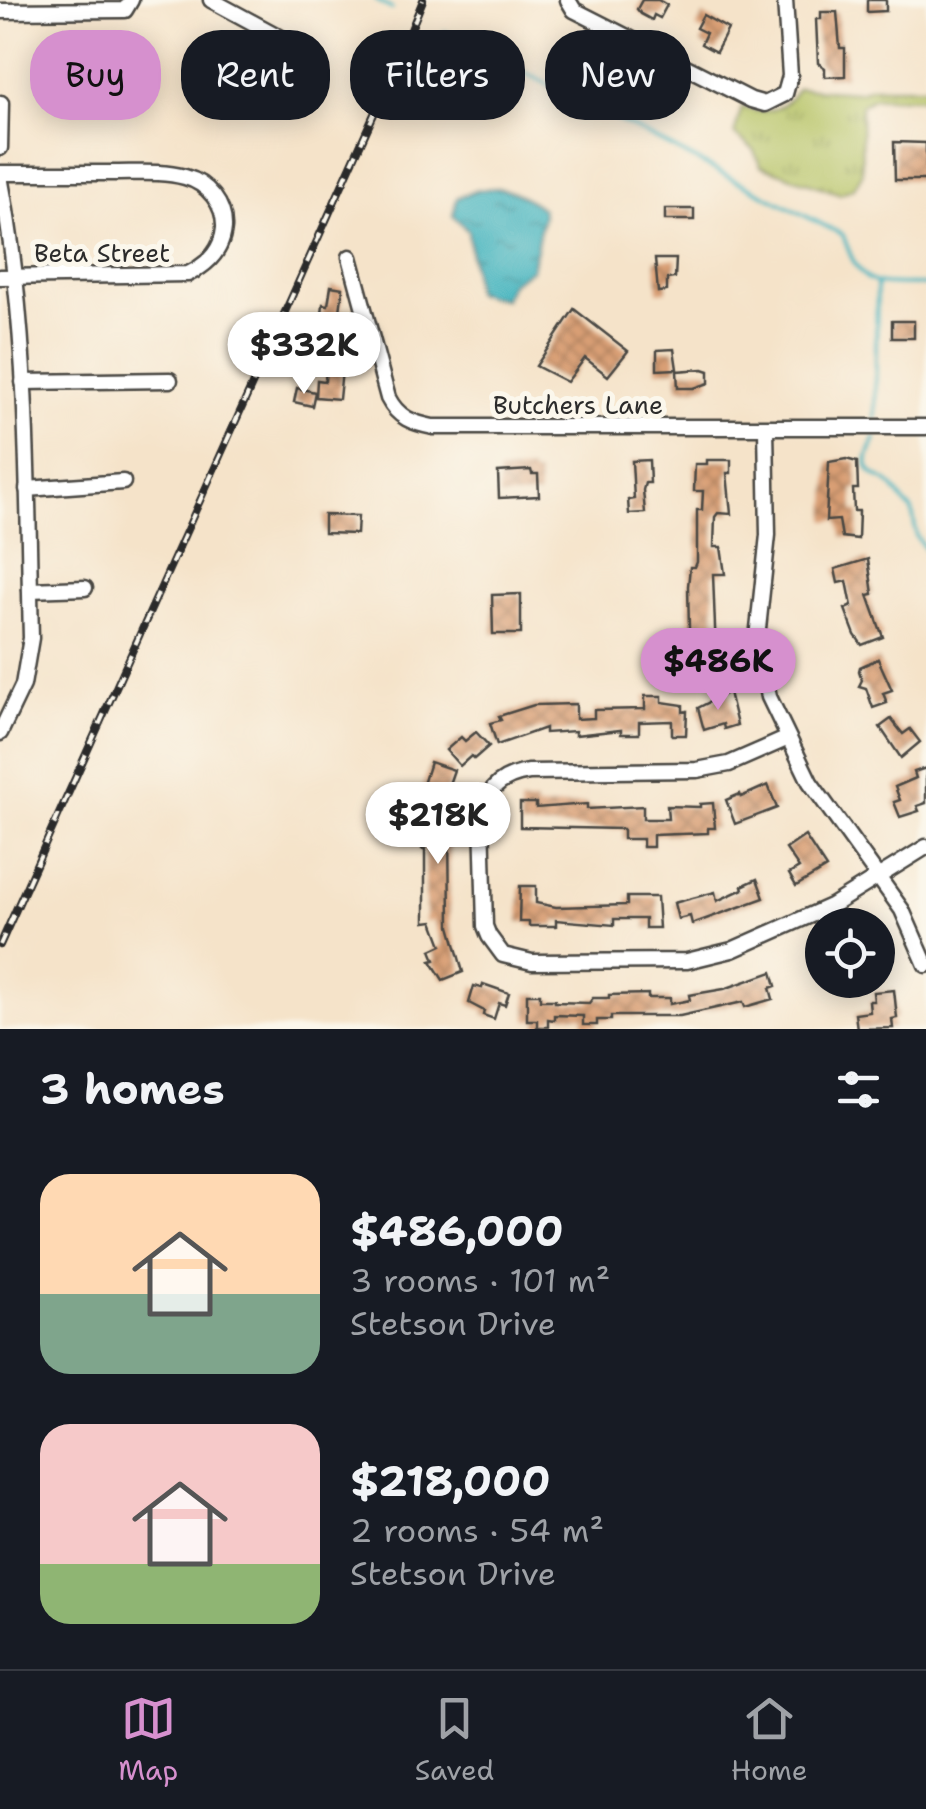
<!DOCTYPE html>
<html lang="en">
<head>
<meta charset="utf-8">
<style>
  body { margin:0; font-family:"Shantell Sans",sans-serif; background:#20242c; color:#f1f3f6; height:100vh; display:flex; flex-direction:column; font-size:38px; white-space:nowrap }
  * { box-sizing:border-box; margin:0 }
  p { font-size:32px; color:#9ea1a6 }
  .icon { flex:none; width:55px; height:55px; fill:none; stroke:currentColor; stroke-width:2; stroke-linecap:round; stroke-linejoin:round }
  .map { position:relative; height:1029px; overflow:hidden }
  .panel { display:flex; flex-direction:column; background:#171b24; flex:1 }
  .panel>* { flex:none }
  .banner { position:absolute; left:30px; top:30px; width:868px; height:90px; display:flex; gap:20px }
  .tools { position:absolute; left:805px; top:908px; display:grid; gap:20px }
  .tools a { display:grid; place-items:center; width:90px; height:90px; border-radius:50%; background:#171b24; box-shadow:0 5px 25px #0003; font-size:50px }
  .price { position:absolute; translate:-50% -85px; padding:0 22px; border-radius:35px; background:#fff; color:#222; font-size:32px; line-height:65px; filter:drop-shadow(0 2px 5px #0008) }
  .price::after { content:''; position:absolute; left:50%; top:60px; width:30px; height:22px; margin-left:-15px; background:inherit; clip-path:polygon(0 0,100% 0,50% 100%) }
  .price.on { background:#d690ce; color:#111 }
  ul { padding:0; list-style:none }
  li { display:flex; align-items:center; gap:30px; height:250px; padding:0 40px }
  li span { display:grid; place-items:center; flex:none; width:280px; height:200px; border-radius:30px; color:#555 }
  li>.icon { margin-inline-start:auto }
  span .icon { width:120px; height:120px; fill:#fffc; stroke-width:1 }
  li b { font-size:42px }
  h2 { display:flex; justify-content:space-between; align-items:center; height:120px; padding:0 40px; font-size:42px }
  .chip { padding:0 35px; border-radius:40px; background:#171b24; box-shadow:0 5px 25px #0003; font-size:35px; line-height:90px }
  .chip.on { background:#d690ce; color:#111 }
  .menu { display:flex; justify-content:space-around; align-items:center; height:140px; border-top:2px solid #363941; background:#171b24; font-size:28px; color:#9ea1a6 }
  .menu a { display:grid; justify-items:center; gap:5px }
  .menu .on { color:#d690ce }
  .map>svg:first-child { display:block }
  .park { fill:url(#park-tufts); stroke:#707748; stroke-width:2.5 }
  .water { fill:url(#water-ripples); stroke:#376f74; stroke-width:2.5 }
  .lines { fill:none; stroke-linecap:round; stroke-linejoin:round }
  .stream { stroke:#43b3be; stroke-width:4 }
  .building { fill:url(#building-cross-hatch) }
  .street-casing { stroke:#494743; stroke-width:19 }
  .street { stroke:#fff; stroke-width:14 }
  .rail-casing { stroke:#2b2b2b; stroke-width:8 }
  .rail { stroke:#fbf7ec; stroke-width:4; stroke-dasharray:11; stroke-linecap:butt }
  .labels { text-anchor:middle; stroke-width:10; stroke-linejoin:round; paint-order:stroke }
  .street-label { font-size:25px; fill:#2b2b2b; stroke:#fbf7ec }
</style>
</head>
<body>
<div class="map">
<svg width="926" height="1029" viewBox="0 0 926 1029">
  <defs>
    <pattern id="park-tufts" width="24" height="20" patternUnits="userSpaceOnUse" patternTransform="scale(2.5)"><rect width="24" height="20" fill="#b6c365"/><path d="M3 7l-1-3M5 7V3M7 7l1-3M15 17l-1-3M17 17v-4M19 17l1-3" fill="none" stroke="#949f53"/></pattern>
    <pattern id="water-ripples" width="26" height="14" patternUnits="userSpaceOnUse" patternTransform="scale(2.5)"><rect width="26" height="14" fill="#43b3be"/><path d="M2 4q2-2 4 0t4 0M15 11q2-2 4 0t4 0" fill="none" stroke="#38929b"/></pattern>
    <pattern id="building-cross-hatch" width="8" height="8" patternUnits="userSpaceOnUse" patternTransform="scale(2.5)"><rect width="8" height="8" fill="#d99f75"/><path d="M0 0l8 8M0 8l8-8" fill="none" stroke="#b08260"/></pattern>
  </defs>
  <rect width="100%" height="100%" fill="#fbf7ec"/>
  <filter id="ink" filterUnits="userSpaceOnUse"><feTurbulence type="fractalNoise" baseFrequency=".01" numOctaves="2"/><feDisplacementMap in="SourceGraphic" scale="20" xChannelSelector="R" yChannelSelector="G"/><feConvolveMatrix kernelMatrix="1 2 1 2 8 2 1 2 1" color-interpolation-filters="sRGB"/></filter>
  <filter id="wash" filterUnits="userSpaceOnUse"><feTurbulence type="fractalNoise" baseFrequency=".0048" numOctaves="4" result="noise"/><feDisplacementMap in="SourceGraphic" scale="40" xChannelSelector="R" yChannelSelector="G"/><feGaussianBlur stdDeviation="2.25" result="paint"/><feColorMatrix in="noise" values="0 0 0 0 0 0 0 0 0 0 0 0 0 0 0 0 0 1.4 0 .05"/><feComposite in="paint" operator="in"/></filter>
  <g filter="url(#wash)">
    <rect width="100%" height="100%" fill="#f5e3c9"/>
    <path class="park" d="M871,87H926V98H873L861,105L862,174L854,188L840,194L761,166L753,149L734,134L742,107C766,117 784,110 798,88L859,92Z"/>
    <path class="water" d="M496,188C514,190 527,198 542,209L543,215L532,269L511,283L504,299L475,293L468,231L453,216L457,198L477,190Z"/>
    <g class="lines">
      <g class="stream">
        <path d="M376,0L392,9"/>
        <path d="M445,32L843,235C862,291 872,284 926,285"/>
        <path d="M875,418L877,284"/>
        <path d="M875,438C871,451 860,464 875,475C877,477 888,481 890,484C898,492 901,502 912,510L917,537L926,550"/>
      </g>
    </g>
    <g id="blocks">
      <g class="building">
        <path d="M642,0H658L667,5L660,18L654,15L652,20L641,14L637,9Z"/>
        <path d="M867,0H886V11L867,12Z"/>
        <path d="M821,12H837L840,48H845V76L825,77V68L818,63L816,19H821Z"/>
        <path d="M703,15L728,29L716,52L701,44L706,33L696,28Z"/>
        <path d="M894,142L926,143V180H895Z"/>
        <rect x="665" y="209" width="29" height="11"/>
        <path d="M655,259H676L675,278L667,279V291L658,292Z"/>
        <path d="M331,286L343,288L338,327L321,325L323,304L328,305Z"/>
        <path d="M574,309L628,351L608,376L585,358L567,382L536,366Z"/>
        <rect x="892" y="321" width="22" height="17"/>
        <path d="M674,349L677,369L657,370V350Z"/>
        <path d="M326,368L342,370L339,399L316,397L317,380L325,381Z"/>
        <path d="M703,369L709,371V383L694,388H678L677,371Z"/>
        <path d="M297,388L315,392L312,406L294,402Z"/>
        <path d="M846,459L857,462L858,489H853L854,511H859L858,539L842,537L839,520L826,521L829,462Z"/>
        <path d="M649,460L650,483H645L643,490L645,513L629,514L628,500L634,499L632,461Z"/>
        <path d="M707,460H731V473H727L731,514L718,513L715,517L714,547H721L725,574H713L716,653L708,652L703,673L690,672L688,586L690,567H695L697,562V510H702L703,491H694L695,464H707Z"/>
        <path d="M531,470L532,474H538L539,496L499,498L498,472Z"/>
        <path d="M324,515L358,516L357,534L324,533Z"/>
        <path d="M868,559L873,594L868,595L883,637L862,645L855,635L845,609L852,606L847,581L838,583L835,569Z"/>
        <path d="M521,594V634H493L492,595Z"/>
        <path d="M878,659L892,690L883,693L887,703L873,708L866,688L859,686L862,680L859,671L860,667Z"/>
        <path d="M729,692L737,725L724,729L723,724L704,730L698,708Z"/>
        <path d="M645,696H662V702L683,705V712L687,711L686,735H672V721L639,722V734H621V730L575,735V731L545,733V728L497,745L490,723L501,720L499,716L534,705L576,704V719L594,718V710L645,709Z"/>
        <path d="M891,719L903,734L910,729L920,742L901,758L880,727Z"/>
        <path d="M476,732L489,746L474,759L471,756L460,766L446,750L461,737L465,741Z"/>
        <path d="M430,762L454,770L441,807L447,806L449,827L450,926L463,972L443,980L431,961L435,960L431,950L442,945L433,921L425,922V849H422L421,812H417V800H422V788Z"/>
        <path d="M926,768V803L917,806L919,811L900,817L894,802L900,800L895,787L916,778L914,772Z"/>
        <path d="M768,785L777,808L735,824L726,800L740,794L741,797Z"/>
        <path d="M520,803H536V808L587,804V809L643,806V819H668L667,806L700,807V804L713,803L715,828H708V833L653,835V847H643V839H623V829L520,827Z"/>
        <path d="M805,836L826,868L796,886L789,874L799,868L786,849Z"/>
        <path d="M757,879L764,898L692,924L690,916L678,919L674,903L715,892L717,901L743,889L742,886Z"/>
        <path d="M520,886H536V903L556,907L627,905V897H657L659,928H645V919H614V925L556,920V926H529V922H519Z"/>
        <path d="M772,972L776,986L770,988L773,999L745,1007L743,1002L680,1016H611V1020H597V1025H583V1016L554,1015V1020L548,1019V1027H537V1020H527V994H540V1000H555V1002L589,1003L593,998H609V995L648,994V998H670V1004L690,1000L689,995L724,989Z"/>
        <path d="M483,984L509,993L505,1005L499,1003L494,1019L483,1015L484,1011L469,1003L474,986L482,988Z"/>
        <path d="M894,990L897,1018L892,1019L893,1028L857,1029L855,1014L870,1012L869,1001H874L873,992Z"/>
      </g>
    </g>
  </g>
  <g filter="url(#ink)">
    <use href="#blocks" fill-opacity="0" stroke="#494743" stroke-width="2.5"/>
    <g class="lines">
      <g class="street-casing">
        <g id="street">
          <path d="M211,0L300,48"/>
          <path d="M568,0L574,10L751,100L765,104L785,94L790,76L785,0"/>
          <path d="M0,11L125,10L131,0"/>
          <path d="M0,148L1,103"/>
          <path d="M0,173C39,173 77,173 116,173C138,173 163,171 185,177C208,183 225,205 224,228C222,251 207,265 188,274L0,277"/>
          <path d="M0,176C29,328 27,483 31,638L23,685L0,733"/>
          <path d="M350,257L388,398C398,418 413,423 433,427H926"/>
          <path d="M23,382L170,380"/>
          <path d="M766,428L768,535L757,638L769,697L810,782L902,910L926,965"/>
          <path d="M27,489L123,482"/>
          <path d="M30,590L85,588"/>
          <path d="M786,739L729,764L697,770L529,772C501,776 485,790 482,818L485,926L489,936L503,955L532,962L687,961L732,950L831,906L926,847"/>
        </g>
      </g>
      <use href="#street" class="street"/>
      <g class="rail-casing">
        <path id="rail" d="M0,945L401,54L423,0"/>
      </g>
      <use href="#rail" class="rail"/>
    </g>
  </g>
  <g class="labels">
    <g class="street-label">
      <text x="102" y="262">Beta Street</text>
      <text x="578" y="414">Butchers Lane</text>
    </g>
  </g>
</svg>
<div class="tools">
<a><svg class="icon" aria-label="locate" viewBox="0 0 24 24"><circle cx="12" cy="12" r="6"/><path d="M12 2v4M12 18v4M2 12h4M18 12h4"/></svg></a>
</div>
<b class="price" style="left:304px;top:397px">$332K</b>
<b class="price on" style="left:718px;top:713px">$486K</b>
<b class="price" style="left:438px;top:867px">$218K</b>
<div class="banner">
<a class="chip on">Buy</a>
<a class="chip">Rent</a>
<a class="chip">Filters</a>
<a class="chip">New</a>
</div>
</div>
<section class="panel">
<h2>3 homes<svg class="icon" aria-label="filters" viewBox="0 0 24 24"><path d="M4 7h16M4 17h16"/><circle cx="9" cy="7" r="2"/><circle cx="15" cy="17" r="2"/></svg></h2>
<ul>
<li><span style="background:linear-gradient(#ffd9b3 60%,#7fa58c 0)"><svg class="icon" aria-label="home" viewBox="0 0 24 24"><path d="M3 11l9-7 9 7M6 9v11h12V9"/></svg></span><div><b>$486,000</b><p>3 rooms · 101 m²</p><p>Stetson Drive</p></div></li>
<li><span style="background:linear-gradient(#f6c9c9 70%,#8fb573 0)"><svg class="icon" aria-label="home" viewBox="0 0 24 24"><path d="M3 11l9-7 9 7M6 9v11h12V9"/></svg></span><div><b>$218,000</b><p>2 rooms · 54 m²</p><p>Stetson Drive</p></div></li>
</ul>
</section>
<nav class="menu">
<a class="on"><svg class="icon" aria-label="map" viewBox="0 0 24 24"><path d="M3 6l6-2 6 2 6-2v14l-6 2-6-2-6 2zM9 4v14M15 6v14"/></svg>Map</a>
<a><svg class="icon" aria-label="saved" viewBox="0 0 24 24"><path d="M7 4h10v16l-5-4-5 4z"/></svg>Saved</a>
<a><svg class="icon" aria-label="home" viewBox="0 0 24 24"><path d="M3 11l9-7 9 7M6 9v11h12V9"/></svg>Home</a>
</nav>
</body>
</html>
